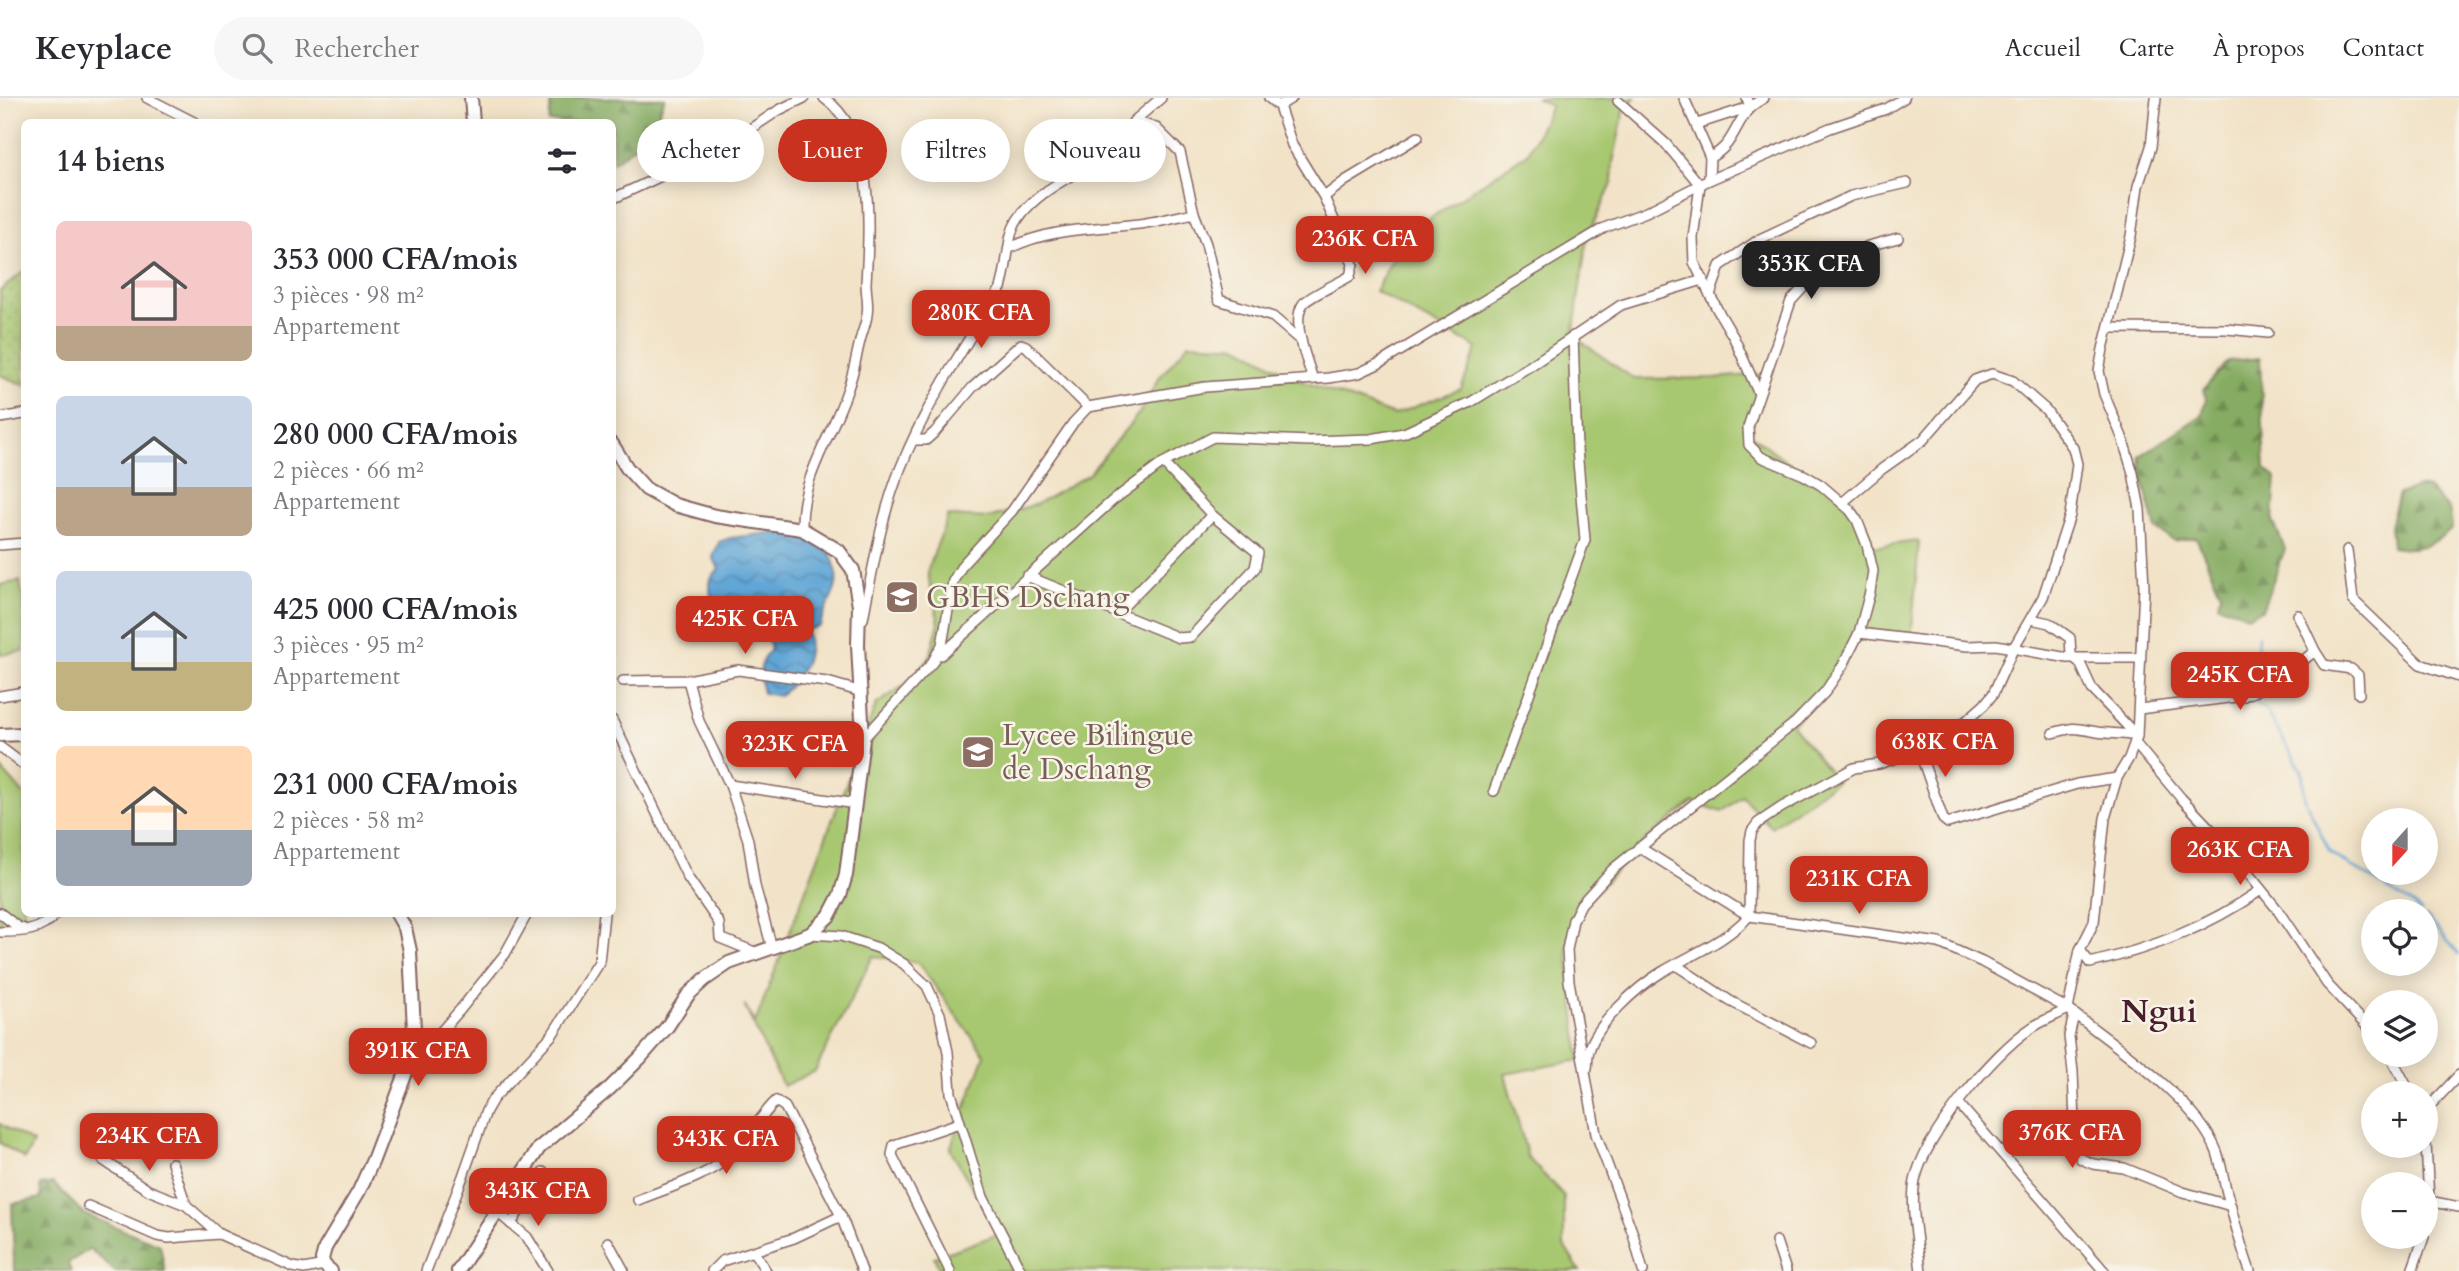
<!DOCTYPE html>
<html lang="fr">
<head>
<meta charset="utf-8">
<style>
  body { margin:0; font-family:Cardo,serif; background:#f7f7f7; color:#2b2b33; height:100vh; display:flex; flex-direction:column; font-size:26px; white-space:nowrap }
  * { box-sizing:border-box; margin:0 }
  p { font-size:23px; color:#7c7c81 }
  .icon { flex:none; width:38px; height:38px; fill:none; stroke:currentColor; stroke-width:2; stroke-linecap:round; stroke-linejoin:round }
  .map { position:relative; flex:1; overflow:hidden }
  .sheet { position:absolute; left:21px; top:21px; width:595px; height:798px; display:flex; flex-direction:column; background:#fff; border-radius:10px; box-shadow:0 4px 18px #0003 }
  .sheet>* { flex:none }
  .top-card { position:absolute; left:637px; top:21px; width:665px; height:63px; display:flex; gap:14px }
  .needle { width:46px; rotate:201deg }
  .buttons { position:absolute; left:2361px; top:710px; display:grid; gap:14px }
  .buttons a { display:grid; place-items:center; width:77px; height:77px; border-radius:50%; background:#fff; box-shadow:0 4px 18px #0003; font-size:35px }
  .price { position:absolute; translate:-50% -60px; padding:0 16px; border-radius:14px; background:#c8321e; color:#fff; font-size:23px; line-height:46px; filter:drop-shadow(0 2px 4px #0008) }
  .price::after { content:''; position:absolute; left:50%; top:42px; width:21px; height:16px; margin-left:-10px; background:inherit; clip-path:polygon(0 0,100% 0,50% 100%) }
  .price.selected { background:#222; color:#fff }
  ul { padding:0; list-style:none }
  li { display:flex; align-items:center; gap:21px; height:175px; padding:0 35px }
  li span { display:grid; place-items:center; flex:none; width:196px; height:140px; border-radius:10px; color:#555 }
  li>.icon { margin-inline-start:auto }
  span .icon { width:84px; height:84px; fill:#fffc; stroke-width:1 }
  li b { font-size:30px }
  h2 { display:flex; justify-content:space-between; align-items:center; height:84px; padding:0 35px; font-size:30px }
  .chip { padding:0 24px; border-radius:32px; background:#fff; box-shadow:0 4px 18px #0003; font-size:24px; line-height:63px }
  .chip.selected { background:#c8321e; color:#fff }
  header { display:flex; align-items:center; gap:42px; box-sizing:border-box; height:98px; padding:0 35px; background:#fff; border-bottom:2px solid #e1e1e2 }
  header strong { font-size:33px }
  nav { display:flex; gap:38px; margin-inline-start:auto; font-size:24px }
  .search { width:490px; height:63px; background:#f7f7f7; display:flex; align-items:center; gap:18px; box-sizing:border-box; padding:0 24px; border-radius:38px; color:#7c7c81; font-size:26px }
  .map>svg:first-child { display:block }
  .green { fill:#a7c770; stroke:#78734e; stroke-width:2 }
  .forest { fill:url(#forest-firs); stroke:#686646; stroke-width:2 }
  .park { fill:url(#park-dots); stroke:#78734e; stroke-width:2 }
  .water { fill:url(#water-waves); stroke:#556280; stroke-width:2 }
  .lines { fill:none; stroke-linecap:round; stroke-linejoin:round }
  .stream { stroke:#60a6d6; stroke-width:2.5 }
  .street-casing { stroke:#856462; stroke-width:12 }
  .secondary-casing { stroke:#856462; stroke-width:16 }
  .street { stroke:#fff; stroke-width:9 }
  .secondary { stroke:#fff; stroke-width:12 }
  .labels { text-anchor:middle; stroke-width:5; stroke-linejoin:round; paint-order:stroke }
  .education-label { font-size:30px; fill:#785e54; stroke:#f7f3e8; text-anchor:start }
  .neighbourhood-label { font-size:32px; font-weight:bold; fill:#4a1f2b; stroke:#f7f3e8 }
</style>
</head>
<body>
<header>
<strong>Keyplace</strong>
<div class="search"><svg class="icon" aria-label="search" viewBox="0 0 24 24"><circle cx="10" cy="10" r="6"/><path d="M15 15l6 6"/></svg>Rechercher</div>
<nav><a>Accueil</a><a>Carte</a><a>À propos</a><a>Contact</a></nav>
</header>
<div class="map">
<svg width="2459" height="1173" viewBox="0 0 2459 1173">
  <defs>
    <pattern id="forest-firs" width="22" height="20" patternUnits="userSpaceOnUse" patternTransform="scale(1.75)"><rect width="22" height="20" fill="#85ac62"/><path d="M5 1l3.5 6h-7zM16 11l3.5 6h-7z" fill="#6f8b51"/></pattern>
    <pattern id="park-dots" width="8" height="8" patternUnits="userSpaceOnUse" patternTransform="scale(1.75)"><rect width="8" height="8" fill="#a7c770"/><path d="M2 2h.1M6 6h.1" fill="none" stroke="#91aa61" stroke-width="1.8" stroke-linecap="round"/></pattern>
    <pattern id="water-waves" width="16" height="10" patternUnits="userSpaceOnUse" patternTransform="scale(1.75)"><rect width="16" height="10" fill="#60a6d6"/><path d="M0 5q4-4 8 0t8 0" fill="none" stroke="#5187ae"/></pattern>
  </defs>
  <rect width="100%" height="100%" fill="#f7f3e8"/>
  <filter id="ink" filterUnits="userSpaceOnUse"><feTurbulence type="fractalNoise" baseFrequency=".0143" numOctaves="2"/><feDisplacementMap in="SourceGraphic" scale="14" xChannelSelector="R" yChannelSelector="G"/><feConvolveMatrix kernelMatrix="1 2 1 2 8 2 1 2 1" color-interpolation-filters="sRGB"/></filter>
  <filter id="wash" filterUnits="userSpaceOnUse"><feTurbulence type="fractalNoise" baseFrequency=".00686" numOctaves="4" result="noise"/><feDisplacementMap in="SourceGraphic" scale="28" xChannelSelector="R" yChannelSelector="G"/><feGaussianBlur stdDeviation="1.57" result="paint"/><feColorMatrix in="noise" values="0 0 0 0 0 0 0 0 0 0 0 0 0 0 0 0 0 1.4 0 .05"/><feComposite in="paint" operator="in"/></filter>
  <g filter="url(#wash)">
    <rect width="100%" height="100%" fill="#f2e3c8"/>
    <g class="green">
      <path d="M1536,0H1635L1625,9L1613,64L1612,86L1587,140L1573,238L1634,281L1714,280L1765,276L1750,336L1792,367L1848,399L1869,435L1873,449L1919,443L1911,544L1861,533L1840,573L1792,627L1837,683L1771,729L1742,698L1722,714L1693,704L1646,742L1580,810L1567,849L1580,962L1505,976L1528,1060L1564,1098V1148L1580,1173H940L934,1159L999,1136L950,1051L985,957L918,865L873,858L815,973L783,988L744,907L755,925L876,607L909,584L929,561L939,525L927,474L948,418L988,420L1037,406L1089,376L1140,314L1159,280L1189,245L1239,248L1299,282L1394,317L1461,291L1477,250L1375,193L1397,152L1432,119L1528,55L1551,8Z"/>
      <path d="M20,483L24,508V553L0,557V487Z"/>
      <path d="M0,670L24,696V816H45L38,822L0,826Z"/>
      <path d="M0,1026L33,1045L25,1061L0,1045Z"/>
    </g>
    <g class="forest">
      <path d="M551,0H665L651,35L613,65L612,24H549Z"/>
      <path d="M2260,260L2265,371L2276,380L2273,423L2285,451L2262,512L2248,518L2218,506L2221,496L2196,439L2174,443L2156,431L2143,383L2140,358L2202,317L2206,301L2203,292L2228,263Z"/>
      <path d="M2418,389L2428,391L2449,411L2452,431C2434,447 2417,453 2392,449L2390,427L2399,396Z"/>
      <path d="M53,1085L84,1116L160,1147L165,1173H114L90,1151L68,1165L71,1173H14L12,1106L41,1100L40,1087Z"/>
    </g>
    <path class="park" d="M24,173V287L0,277V193Z"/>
    <path class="water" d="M786,433C796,436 809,437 818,442C832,449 838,473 836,487C833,502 822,513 820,528L806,532C815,557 799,582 779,598L763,595C759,581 758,562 770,553L771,547L764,538L763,521L728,517L719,506L711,500C710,486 707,482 719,471L713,459L719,444L730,440Z"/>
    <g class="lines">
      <g class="stream">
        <path d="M2256,589L2258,537"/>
        <path d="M2256,595L2257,606L2265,611L2302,673L2305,702L2330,755L2414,807L2421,814"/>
        <path d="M2426,818L2459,856"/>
      </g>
    </g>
  </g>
  <g filter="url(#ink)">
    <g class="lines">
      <g class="street-casing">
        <g id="street">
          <path d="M147,0L194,24"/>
          <path d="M1269,0L1279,8L1292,0"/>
          <path d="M2156,0L2151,49L2138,88L2131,138L2103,251L2099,273L2104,296L2122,339L2133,375L2140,411L2144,489L2137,638L2129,660L2117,680L2105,720L2094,824L2080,852L2068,911C2113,947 2196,1000 2217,1054C2221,1066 2223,1079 2226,1091C2233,1118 2240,1146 2250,1173"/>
          <path d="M1618,3L1666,46L1700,87L1693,140L1694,164L1717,211L1734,240L1758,294"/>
          <path d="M1279,8L1292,47L1324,99L1353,166L1350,178C1339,185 1309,198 1303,206C1291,223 1307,263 1313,281"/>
          <path d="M1134,23L1156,30L1180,54L1194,115L1206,146L1219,202L1273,219L1301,243"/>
          <path d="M1697,26L1750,9L1747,0"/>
          <path d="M1710,59C1733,49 1734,27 1750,10C1753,6 1759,3 1764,0"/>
          <path d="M1709,82L1830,30L1886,11L1904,0"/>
          <path d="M1324,99L1345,83L1418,39"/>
          <path d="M612,101L723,49L779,12L804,0"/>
          <path d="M1010,150C1050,130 1095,131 1139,126C1157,124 1176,119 1194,115"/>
          <path d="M1710,197L1720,168L1760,141L1851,98L1907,85"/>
          <path d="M2109,230L2227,231L2268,235"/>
          <path d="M0,320L24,316"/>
          <path d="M914,342H926L935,334L973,289L1021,246L1026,248L1088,309"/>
          <path d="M802,431C800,379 833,337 848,290C854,274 856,259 860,243C862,234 866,226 867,217C869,207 866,196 866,185C869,129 876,36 824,0"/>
          <path d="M0,447L24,445"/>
          <path d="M2347,452L2353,502L2420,566L2459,579"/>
          <path d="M1027,478L1179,540L1191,539L1255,470L1258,455L1212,417L1163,365"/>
          <path d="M1117,515L1212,417"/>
          <path d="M2298,517L2315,553L2324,567L2351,571L2358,577L2359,596"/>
          <path d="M863,521C873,470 881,418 901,369C926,306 965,248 1001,190C1006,173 1007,155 1011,137C1020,100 1075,76 1106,59L1113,52L1134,23L1161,0"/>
          <path d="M2031,521L2049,525L2070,540L2071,557L2080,565L2092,591L2137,638C2122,635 2110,636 2097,634C2074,630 2077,628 2053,635"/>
          <path d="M1859,535L1967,548L1996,547L2068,560H2140"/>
          <path d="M941,557L1112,403L1163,365L1213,339L1309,343L1371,341L1404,335L1471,304L1530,268L1621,207L1703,182"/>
          <path d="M688,582L699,623L730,687L748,742L755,788L772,850"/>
          <path d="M623,583L688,582L738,572L827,584L862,594"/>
          <path d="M0,598L24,594"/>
          <path d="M2139,611L2244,598L2276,584L2315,553"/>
          <path d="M612,622L688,780L719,825L720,840L757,855"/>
          <path d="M2136,640L2135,645L2181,700L2222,743L2277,811L2327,886L2373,935"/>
          <path d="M863,641L932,565L942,547L953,483L963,466L1012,413L1073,325L1088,309L1205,289L1329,280L1359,275L1380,265L1604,130L1646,114L1709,82L1710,59L1684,0"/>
          <path d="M0,649L24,667"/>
          <path d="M1919,652L1943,721L1948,725L2077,686L2117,680"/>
          <path d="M730,687L856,706"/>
          <path d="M1494,693L1585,442L1577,352L1573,238"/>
          <path d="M1639,749L1749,818L1939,845L1982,864L2068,911"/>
          <path d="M0,815L18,829L27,832"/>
          <path d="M0,834C22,834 41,834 56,816"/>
          <path d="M810,836L841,838L878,850L904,866L927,888L940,916L948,954L951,995L983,1099L1021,1173"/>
          <path d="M2080,852L2090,865C2154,850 2207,829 2261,792"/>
          <path d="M1676,867L1730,903L1811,945"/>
          <path d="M2074,917L2069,938L2073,974L2076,1050L2081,1061L2093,1066L2124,1070L2183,1094L2231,1108"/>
          <path d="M415,951L430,946L460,912L505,856L527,816"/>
          <path d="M2390,957L2411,996"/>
          <path d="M1587,970C1588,965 1587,958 1589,953C1597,925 1637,889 1662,874C1692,856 1725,844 1749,818L1750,742L1752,733L1758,725L1782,709L1854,670L1879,666L1919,652L1949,638L1984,607L1993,596L2014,549L2043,499L2070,417L2077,366L2073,350L2046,312L2013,283L1992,276L1975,282L1923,342L1882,371L1842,405"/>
          <path d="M1958,1005L2104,1173"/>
          <path d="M2426,1012L2459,977"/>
          <path d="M2426,1046L2429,1103L2426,1128"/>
          <path d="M103,1062L148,1092L186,1107L219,1136"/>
          <path d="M172,1065L186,1107"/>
          <path d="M638,1102C670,1089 710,1078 735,1054C751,1038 760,1018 776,1003L785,1009L841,1118L862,1173"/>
          <path d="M2429,1103L2459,1109"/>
          <path d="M88,1108L157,1138L169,1140L219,1136L293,1169L304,1171L324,1167"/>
          <path d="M497,1114L527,1139L548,1173"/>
          <path d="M511,1126L543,1074"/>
          <path d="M1776,1143L1786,1173"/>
          <path d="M608,1144L624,1173"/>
          <path d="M754,1154L766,1173"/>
          <path d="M426,1173L462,1081L486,1013L493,1001L552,937L599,864L604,816"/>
          <path d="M712,1173L722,1163L794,1140L841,1118"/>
          <path d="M950,1173L892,1057L894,1047L959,1025"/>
          <path d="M1643,1173L1633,1136L1596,1036L1569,883L1567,852L1573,822L1581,806L1613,771L1796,624L1825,594L1843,567L1859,535L1870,494L1873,473L1867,447L1857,422L1850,412L1821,387L1804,377L1761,359L1749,347L1748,329L1791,203L1815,177L1868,148L1898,140"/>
          <path d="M1921,1173C1918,1147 1910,1108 1915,1083C1923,1040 1993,955 2030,931C2041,923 2055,918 2068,911"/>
          <path d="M2412,1173L2424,1139"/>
        </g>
      </g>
      <g class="secondary-casing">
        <g id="secondary">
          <path d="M471,0L473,24"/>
          <path d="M0,637L24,636"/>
          <path d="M331,1173L324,1167L322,1161L325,1150L359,1093L373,1062L415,951L410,853L405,830L397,816"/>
          <path d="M458,1173L539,1050L609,991L640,960L667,929L688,897L704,882L729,865L810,836L829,818L840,797L846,777L863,641L858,547L859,508L853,472L839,453L802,431L715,418L675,407L646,391L627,370L612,346"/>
        </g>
      </g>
      <use href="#street" class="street"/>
      <use href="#secondary" class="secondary"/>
    </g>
  </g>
  <defs>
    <g id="school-square" transform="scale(1.75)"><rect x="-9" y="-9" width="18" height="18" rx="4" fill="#8d6e63" stroke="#f7f3e8"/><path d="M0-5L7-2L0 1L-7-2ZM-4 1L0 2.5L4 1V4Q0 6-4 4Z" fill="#fff"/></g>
  </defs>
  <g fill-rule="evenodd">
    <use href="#school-square" x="902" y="499"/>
    <use href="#school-square" x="978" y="654"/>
  </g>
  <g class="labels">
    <g class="education-label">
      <text x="926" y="509">GBHS Dschang</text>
      <text x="1002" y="647">Lycee Bilingue<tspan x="1002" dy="34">de Dschang</tspan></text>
    </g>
    <g class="neighbourhood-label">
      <text x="2159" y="924">Ngui</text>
    </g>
  </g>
</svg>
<div class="buttons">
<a><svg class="needle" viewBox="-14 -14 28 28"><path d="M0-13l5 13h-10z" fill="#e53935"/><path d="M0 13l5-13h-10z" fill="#7c7c81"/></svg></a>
<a><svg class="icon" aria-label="locate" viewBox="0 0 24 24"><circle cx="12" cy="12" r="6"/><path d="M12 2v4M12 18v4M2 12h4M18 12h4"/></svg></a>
<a><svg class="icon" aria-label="layers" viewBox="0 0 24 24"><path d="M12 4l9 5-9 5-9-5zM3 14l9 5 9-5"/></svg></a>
<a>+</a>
<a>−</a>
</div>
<b class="price" style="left:1365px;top:178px">236K CFA</b>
<b class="price selected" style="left:1811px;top:203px">353K CFA</b>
<b class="price" style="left:981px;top:252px">280K CFA</b>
<b class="price" style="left:745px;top:558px">425K CFA</b>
<b class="price" style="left:2240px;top:614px">245K CFA</b>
<b class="price" style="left:1945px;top:681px">638K CFA</b>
<b class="price" style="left:795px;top:683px">323K CFA</b>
<b class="price" style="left:2240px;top:789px">263K CFA</b>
<b class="price" style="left:1859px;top:818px">231K CFA</b>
<b class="price" style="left:418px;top:990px">391K CFA</b>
<b class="price" style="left:2072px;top:1072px">376K CFA</b>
<b class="price" style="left:149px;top:1075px">234K CFA</b>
<b class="price" style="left:726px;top:1078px">343K CFA</b>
<b class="price" style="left:538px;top:1130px">343K CFA</b>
<div class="top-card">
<a class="chip">Acheter</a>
<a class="chip selected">Louer</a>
<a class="chip">Filtres</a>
<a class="chip">Nouveau</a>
</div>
<section class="sheet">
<h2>14 biens<svg class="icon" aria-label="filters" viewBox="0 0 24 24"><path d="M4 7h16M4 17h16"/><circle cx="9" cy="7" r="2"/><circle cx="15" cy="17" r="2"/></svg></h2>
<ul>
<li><span style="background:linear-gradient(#f6c9c9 75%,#b9a48a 0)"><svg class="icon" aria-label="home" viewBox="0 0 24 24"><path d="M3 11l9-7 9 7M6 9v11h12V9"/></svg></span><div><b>353 000 CFA/mois</b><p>3 pièces · 98 m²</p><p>Appartement</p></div></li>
<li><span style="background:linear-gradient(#c9d6e8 65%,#b9a48a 0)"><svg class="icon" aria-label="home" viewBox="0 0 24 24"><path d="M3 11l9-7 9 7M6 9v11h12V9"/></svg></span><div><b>280 000 CFA/mois</b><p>2 pièces · 66 m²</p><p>Appartement</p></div></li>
<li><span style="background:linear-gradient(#c9d6e8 65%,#c2b280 0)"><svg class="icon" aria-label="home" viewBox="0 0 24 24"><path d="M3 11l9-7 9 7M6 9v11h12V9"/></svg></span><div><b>425 000 CFA/mois</b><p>3 pièces · 95 m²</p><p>Appartement</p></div></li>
<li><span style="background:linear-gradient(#ffd9b3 60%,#9aa5b1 0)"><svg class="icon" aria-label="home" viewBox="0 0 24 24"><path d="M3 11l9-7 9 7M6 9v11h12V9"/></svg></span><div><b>231 000 CFA/mois</b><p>2 pièces · 58 m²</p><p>Appartement</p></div></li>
</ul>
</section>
</div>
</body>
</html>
